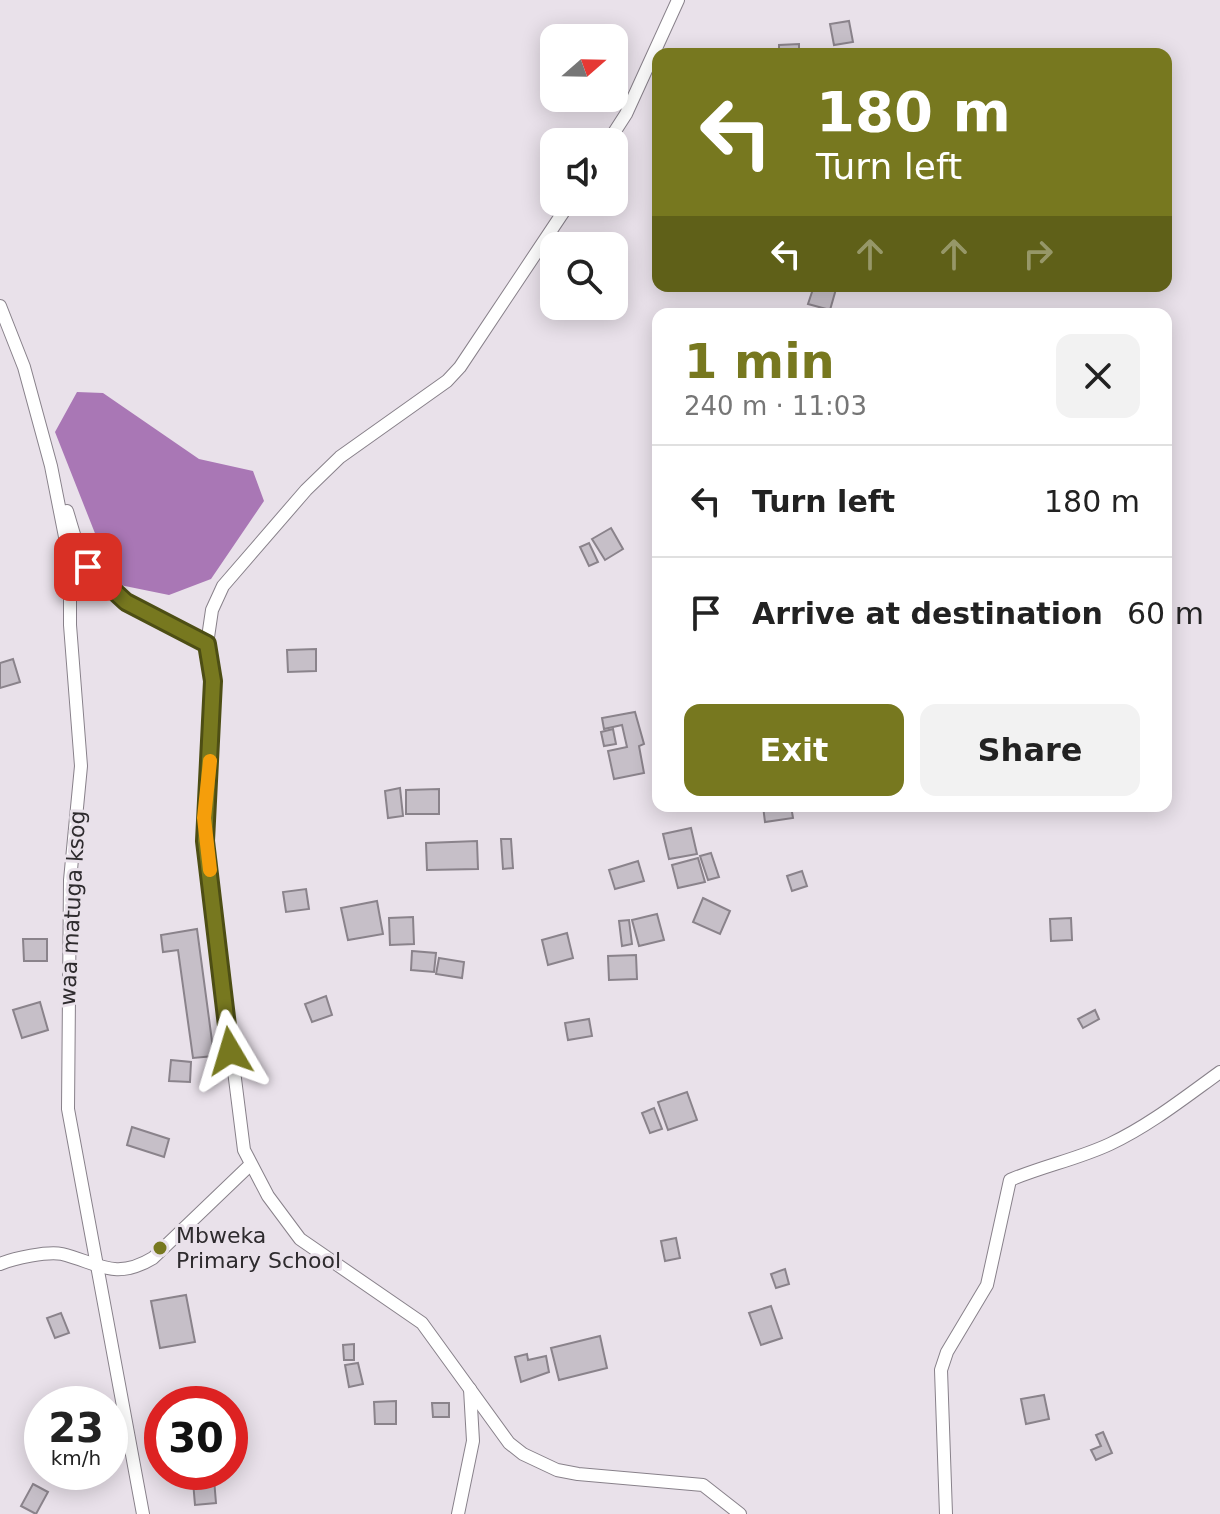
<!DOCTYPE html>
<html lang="en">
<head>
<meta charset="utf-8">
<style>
  body { margin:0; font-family:"DejaVu Sans",sans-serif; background:#f2f2f2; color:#222; height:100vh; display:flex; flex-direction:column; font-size:30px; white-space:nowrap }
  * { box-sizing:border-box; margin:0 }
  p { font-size:26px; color:#767676 }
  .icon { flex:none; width:44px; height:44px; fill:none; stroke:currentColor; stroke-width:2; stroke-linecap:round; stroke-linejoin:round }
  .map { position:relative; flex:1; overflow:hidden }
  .panel { position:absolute; left:652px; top:308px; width:520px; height:504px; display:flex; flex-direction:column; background:#fff; border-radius:16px; box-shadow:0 4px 20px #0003 }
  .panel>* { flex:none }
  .hud { position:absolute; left:652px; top:48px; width:520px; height:244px; border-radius:16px; box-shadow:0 4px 20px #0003; background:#77781f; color:#fff; overflow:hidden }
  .needle { width:52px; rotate:70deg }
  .fabs { position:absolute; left:540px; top:24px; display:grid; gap:16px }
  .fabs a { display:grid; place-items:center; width:88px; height:88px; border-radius:16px; background:#fff; box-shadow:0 4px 20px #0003; font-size:40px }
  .speed { position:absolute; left:24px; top:1386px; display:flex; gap:16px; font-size:40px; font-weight:700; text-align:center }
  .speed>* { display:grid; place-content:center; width:104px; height:104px; border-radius:50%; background:#fff; box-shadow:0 4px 20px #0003; line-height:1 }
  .speed small { font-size:20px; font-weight:400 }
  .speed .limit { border:12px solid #d22; background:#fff; color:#111 }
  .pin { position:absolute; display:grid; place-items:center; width:68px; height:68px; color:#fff; margin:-34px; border-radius:16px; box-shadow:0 4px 12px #0006 }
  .me { position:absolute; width:88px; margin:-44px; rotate:353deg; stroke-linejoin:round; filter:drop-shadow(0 0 6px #0008) }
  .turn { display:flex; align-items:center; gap:28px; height:168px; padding:0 32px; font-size:36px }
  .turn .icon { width:104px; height:104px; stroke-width:2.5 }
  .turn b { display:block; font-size:56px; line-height:68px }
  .lanes { display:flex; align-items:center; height:76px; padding:0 32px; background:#0003; justify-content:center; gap:40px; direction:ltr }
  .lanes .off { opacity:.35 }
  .round { display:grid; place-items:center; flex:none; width:84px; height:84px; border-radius:16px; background:#f2f2f2 }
  .headline { display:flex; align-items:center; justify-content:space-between; height:136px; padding:0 32px }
  h1 { font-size:48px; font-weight:700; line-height:60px; color:#77781f }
  .cta { display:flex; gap:16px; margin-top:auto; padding:16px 32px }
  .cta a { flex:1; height:92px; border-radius:16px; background:#77781f; color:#fff; font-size:32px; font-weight:700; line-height:92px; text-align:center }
  .cta a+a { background:#f2f2f2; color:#222 }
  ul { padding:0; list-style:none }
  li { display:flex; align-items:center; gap:24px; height:112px; padding:0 32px; border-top:2px solid #e0e0e0 }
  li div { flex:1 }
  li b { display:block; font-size:30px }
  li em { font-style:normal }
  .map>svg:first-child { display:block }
  .water { fill:#a977b5 }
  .building { fill:#c6bfc8; stroke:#8a838b; stroke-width:2 }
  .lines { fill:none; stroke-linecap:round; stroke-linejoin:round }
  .street-casing { stroke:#88818a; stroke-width:14 }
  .street { stroke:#fff; stroke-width:12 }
  .route-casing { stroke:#4d4e14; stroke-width:20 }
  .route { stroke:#77781f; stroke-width:14 }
  .slow { stroke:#f59e0b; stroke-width:14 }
  .poi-dot { fill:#77781f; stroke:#e9e1ea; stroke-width:3 }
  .labels { text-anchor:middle; stroke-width:6; stroke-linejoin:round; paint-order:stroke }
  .street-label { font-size:22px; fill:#2e2b2e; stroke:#e9e1ea }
  .poi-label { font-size:22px; fill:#2e2b2e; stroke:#e9e1ea; text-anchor:start }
</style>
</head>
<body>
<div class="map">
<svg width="1220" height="1514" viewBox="0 0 1220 1514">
  <rect width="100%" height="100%" fill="#e9e1ea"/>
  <path class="water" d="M 77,392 L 103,393 L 199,459 L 253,471 L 264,501 L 211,579 L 169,595 L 115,584 L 55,432 Z"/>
  <g class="building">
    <path d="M 849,21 L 853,42 L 834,45 L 830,24 Z"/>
    <path d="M 799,44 L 799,54 L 779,54 L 779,45 Z"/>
    <path d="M 814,286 L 836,289 L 830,310 L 808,304 Z"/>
    <path d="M 611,528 L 623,549 L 605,560 L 592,539 Z"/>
    <path d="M 589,543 L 598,562 L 589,566 L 580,547 Z"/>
    <path d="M 316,649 L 316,671 L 288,672 L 287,650 Z"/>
    <path d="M 13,659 L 20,682 L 0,688 L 0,663 Z"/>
    <path d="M 635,712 L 644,744 L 639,746 L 644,773 L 614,779 L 608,751 L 627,747 L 622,725 L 604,729 L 602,718 Z"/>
    <path d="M 613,729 L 616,744 L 604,746 L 601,732 Z"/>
    <path d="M 400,788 L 403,816 L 388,818 L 385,791 Z"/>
    <path d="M 439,789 L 439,814 L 406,814 L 406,790 Z"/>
    <path d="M 763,806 L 791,806 L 793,818 L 765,822 Z"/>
    <path d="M 691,828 L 697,854 L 669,859 L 663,834 Z"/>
    <path d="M 501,839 L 511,839 L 513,868 L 503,869 Z"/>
    <path d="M 477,841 L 478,869 L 427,870 L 426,843 Z"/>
    <path d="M 711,853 L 719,877 L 708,880 L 700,856 Z"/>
    <path d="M 698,858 L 705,882 L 678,888 L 672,865 Z"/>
    <path d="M 638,861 L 644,881 L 615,889 L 609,870 Z"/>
    <path d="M 802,871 L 807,886 L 792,891 L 787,876 Z"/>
    <path d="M 306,889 L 309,909 L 286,912 L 283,892 Z"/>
    <path d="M 703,898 L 730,911 L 720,934 L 693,922 Z"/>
    <path d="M 377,901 L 383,934 L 348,940 L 341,908 Z"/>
    <path d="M 657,914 L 664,940 L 639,946 L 632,920 Z"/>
    <path d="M 413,917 L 414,944 L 390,945 L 389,918 Z"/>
    <path d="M 1071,918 L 1072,940 L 1051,941 L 1050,919 Z"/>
    <path d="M 629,920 L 632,944 L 622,946 L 619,921 Z"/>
    <path d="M 197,929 L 214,1056 L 193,1058 L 178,950 L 163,952 L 161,935 Z"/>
    <path d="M 567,933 L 573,958 L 548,965 L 542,940 Z"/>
    <path d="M 23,939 L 47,939 L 47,961 L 24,961 Z"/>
    <path d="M 412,951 L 436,953 L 434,972 L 411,970 Z"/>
    <path d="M 636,955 L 637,979 L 609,980 L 608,956 Z"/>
    <path d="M 439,958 L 464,962 L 462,978 L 436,974 Z"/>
    <path d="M 326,996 L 332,1015 L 312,1022 L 305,1004 Z"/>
    <path d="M 40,1002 L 48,1030 L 22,1038 L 13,1010 Z"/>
    <path d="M 1095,1010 L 1099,1019 L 1083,1028 L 1078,1019 Z"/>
    <path d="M 589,1019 L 592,1036 L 568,1040 L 565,1023 Z"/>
    <path d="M 171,1060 L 191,1062 L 190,1082 L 169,1081 Z"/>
    <path d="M 687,1092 L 697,1120 L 668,1130 L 658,1102 Z"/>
    <path d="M 654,1108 L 662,1129 L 650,1133 L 642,1113 Z"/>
    <path d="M 132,1127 L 169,1139 L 164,1157 L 127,1145 Z"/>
    <path d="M 676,1238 L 680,1258 L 665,1261 L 661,1241 Z"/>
    <path d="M 785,1269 L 789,1284 L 776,1288 L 771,1274 Z"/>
    <path d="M 186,1295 L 195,1342 L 160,1348 L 151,1301 Z"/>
    <path d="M 771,1306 L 782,1338 L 761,1345 L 749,1313 Z"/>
    <path d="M 61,1313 L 69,1333 L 55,1338 L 47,1318 Z"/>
    <path d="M 600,1336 L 607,1368 L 559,1380 L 551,1348 Z"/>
    <path d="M 354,1344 L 354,1360 L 344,1360 L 343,1345 Z"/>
    <path d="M 527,1354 L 528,1360 L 546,1356 L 549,1372 L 521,1382 L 515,1357 Z"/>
    <path d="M 358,1363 L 363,1384 L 349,1387 L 345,1365 Z"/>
    <path d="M 1044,1395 L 1049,1419 L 1026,1424 L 1021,1399 Z"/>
    <path d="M 396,1401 L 396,1424 L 375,1424 L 374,1402 Z"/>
    <path d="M 432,1403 L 449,1403 L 449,1417 L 433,1417 Z"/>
    <path d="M 1103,1432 L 1112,1453 L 1096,1460 L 1091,1450 L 1101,1446 L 1096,1435 Z"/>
    <path d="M 214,1479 L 216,1503 L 195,1505 L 193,1481 Z"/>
    <path d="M 33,1484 L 48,1492 L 36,1514 L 21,1506 Z"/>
  </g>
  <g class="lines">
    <g class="street-casing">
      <g id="street">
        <path d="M 608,142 L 626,114 L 678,0"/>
        <path d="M 570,202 L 460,367 L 447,381 L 340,457 L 306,490 L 223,586 L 212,610 L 207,644 L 213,681 L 205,841 L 244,1150 L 268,1196 L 300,1239 L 422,1323 L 509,1443 L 523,1454 L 557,1470 L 578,1474 L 703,1485 L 740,1514"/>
        <path d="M 0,306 L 24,367 L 51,466 L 70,562 L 70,625 L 81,766 L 70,880 L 68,1109 L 143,1514"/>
        <path d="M 67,511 C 72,527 76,544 83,559 C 102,599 170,625 207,644"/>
        <path d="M 0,1264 C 14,1258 48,1251 62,1254 C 98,1263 115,1281 153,1258 L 249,1166"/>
        <path d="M 458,1514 L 473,1441 L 470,1389"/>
        <path d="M 946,1514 L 941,1370 L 947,1352 L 987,1285 L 1010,1180 C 1043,1166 1078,1159 1110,1144 C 1150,1125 1184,1098 1220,1072"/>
      </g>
    </g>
    <use href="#street" class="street"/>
  </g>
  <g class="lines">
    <g class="route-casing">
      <path id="route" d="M 88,567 L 126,602 L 207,644 L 213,681 L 205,841 L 230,1051"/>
    </g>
    <use href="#route" class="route"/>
    <path class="slow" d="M 210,761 L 204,818 L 210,870"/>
  </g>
  <circle class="poi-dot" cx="160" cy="1248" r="8"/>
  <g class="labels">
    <g class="street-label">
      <text transform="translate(72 908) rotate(-87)" y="8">waa matuga ksog</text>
    </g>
    <g class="poi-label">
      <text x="176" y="1243">Mbweka<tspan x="176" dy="25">Primary School</tspan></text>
    </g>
  </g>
</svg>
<div class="fabs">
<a><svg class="needle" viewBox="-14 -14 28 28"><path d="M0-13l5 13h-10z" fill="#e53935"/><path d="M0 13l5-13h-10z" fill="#767676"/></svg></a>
<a><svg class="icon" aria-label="sound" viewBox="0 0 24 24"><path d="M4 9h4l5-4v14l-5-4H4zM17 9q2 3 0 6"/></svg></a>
<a><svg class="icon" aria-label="search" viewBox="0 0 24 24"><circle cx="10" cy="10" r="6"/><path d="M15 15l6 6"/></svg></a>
</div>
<div class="speed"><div>23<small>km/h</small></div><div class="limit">30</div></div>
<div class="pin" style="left:88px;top:567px;background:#d93025"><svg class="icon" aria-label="arrive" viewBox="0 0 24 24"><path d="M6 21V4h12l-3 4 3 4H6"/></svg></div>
<svg class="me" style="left:230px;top:1051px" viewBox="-20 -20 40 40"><path d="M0-17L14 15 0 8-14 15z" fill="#77781f" stroke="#fff" stroke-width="4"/></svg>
<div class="hud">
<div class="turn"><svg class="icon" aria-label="left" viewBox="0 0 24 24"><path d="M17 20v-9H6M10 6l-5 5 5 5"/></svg><div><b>180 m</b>Turn left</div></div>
<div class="lanes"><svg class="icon" aria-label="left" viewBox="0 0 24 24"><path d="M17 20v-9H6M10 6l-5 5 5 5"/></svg><svg class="icon off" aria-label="ahead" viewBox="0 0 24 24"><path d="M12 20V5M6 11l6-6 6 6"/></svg><svg class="icon off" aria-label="ahead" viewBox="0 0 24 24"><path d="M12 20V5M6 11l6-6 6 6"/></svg><svg class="icon off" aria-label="right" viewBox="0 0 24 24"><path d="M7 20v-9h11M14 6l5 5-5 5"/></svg></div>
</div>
<section class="panel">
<div class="headline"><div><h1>1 min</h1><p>240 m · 11:03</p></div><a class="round"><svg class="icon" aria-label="close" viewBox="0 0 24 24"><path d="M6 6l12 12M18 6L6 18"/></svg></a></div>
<ul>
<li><svg class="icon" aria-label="left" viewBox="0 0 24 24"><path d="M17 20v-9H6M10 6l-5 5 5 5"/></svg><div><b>Turn left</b></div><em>180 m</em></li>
<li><svg class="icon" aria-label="arrive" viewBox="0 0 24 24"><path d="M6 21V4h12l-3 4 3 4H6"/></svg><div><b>Arrive at destination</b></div><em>60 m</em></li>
</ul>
<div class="cta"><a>Exit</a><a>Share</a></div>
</section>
</div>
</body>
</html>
